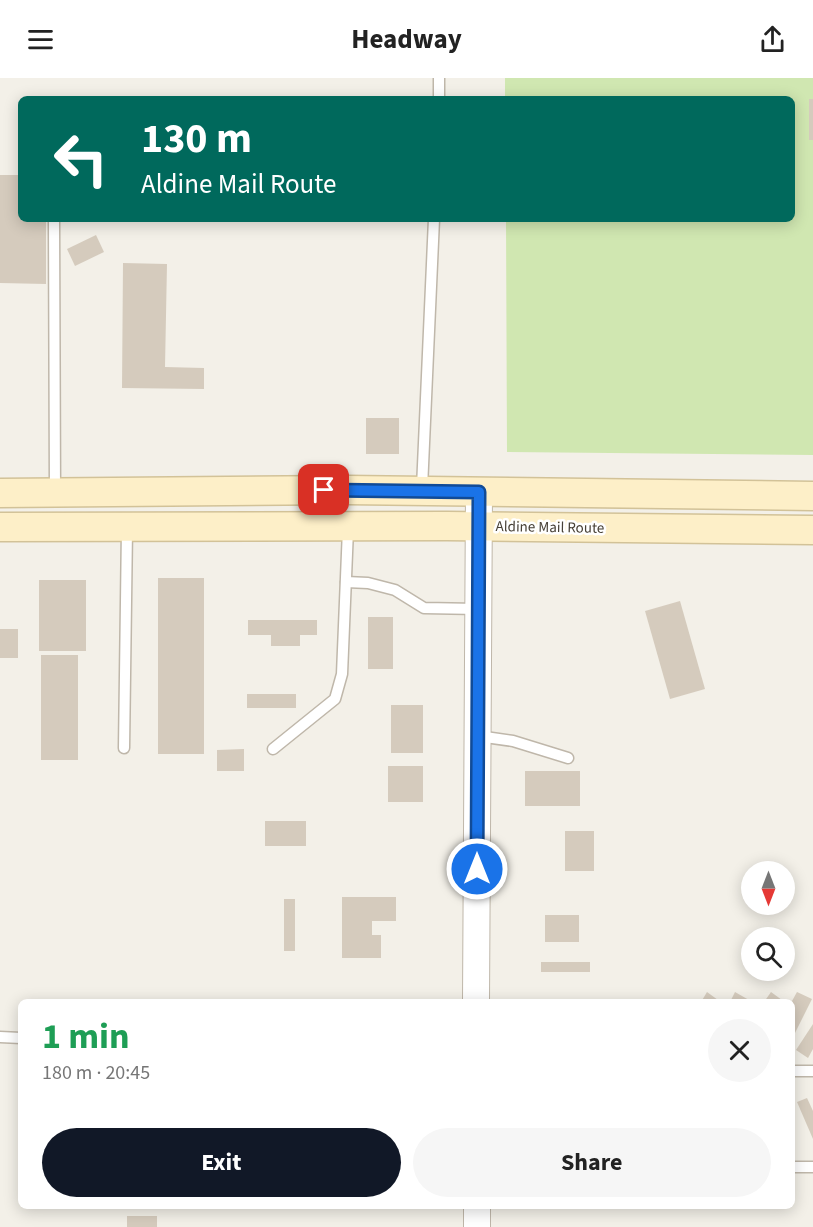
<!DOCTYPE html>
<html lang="en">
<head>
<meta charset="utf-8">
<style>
  body { margin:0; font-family:"Source Sans 3",sans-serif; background:#f6f6f6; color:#222; height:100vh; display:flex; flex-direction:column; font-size:22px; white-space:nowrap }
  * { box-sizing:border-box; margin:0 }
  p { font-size:20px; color:#767676 }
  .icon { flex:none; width:33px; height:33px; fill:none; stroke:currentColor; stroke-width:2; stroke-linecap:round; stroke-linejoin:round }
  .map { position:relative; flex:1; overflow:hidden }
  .panel { position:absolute; left:18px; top:921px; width:777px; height:210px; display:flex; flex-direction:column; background:#fff; border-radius:9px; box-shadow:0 3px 15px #0003 }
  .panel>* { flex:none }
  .top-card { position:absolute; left:18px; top:18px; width:777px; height:126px; border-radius:9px; box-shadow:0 3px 15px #0003; background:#00695c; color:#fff; overflow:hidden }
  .needle { width:39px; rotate:180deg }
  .controls { position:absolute; left:741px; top:783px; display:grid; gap:12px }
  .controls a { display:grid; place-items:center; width:54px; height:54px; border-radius:50%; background:#fff; box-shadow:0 3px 15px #0003; font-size:30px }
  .pin { position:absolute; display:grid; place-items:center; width:51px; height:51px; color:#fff; margin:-26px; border-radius:12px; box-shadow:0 3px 9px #0006 }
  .me { position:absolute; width:66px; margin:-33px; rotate:0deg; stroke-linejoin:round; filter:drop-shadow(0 0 4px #0008) }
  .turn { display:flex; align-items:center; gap:21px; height:126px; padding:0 24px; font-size:27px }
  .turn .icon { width:78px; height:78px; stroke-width:2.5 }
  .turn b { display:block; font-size:42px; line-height:51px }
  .round { display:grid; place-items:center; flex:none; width:63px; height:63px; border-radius:32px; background:#f6f6f6 }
  .head { display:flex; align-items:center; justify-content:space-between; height:102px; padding:0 24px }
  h1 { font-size:36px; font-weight:700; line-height:45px; color:#1e9e55 }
  .action { display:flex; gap:12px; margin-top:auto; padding:12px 24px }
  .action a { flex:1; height:69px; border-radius:36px; background:#111827; color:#fff; font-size:24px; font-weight:700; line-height:69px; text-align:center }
  .action a+a { background:#f6f6f6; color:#222 }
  header { display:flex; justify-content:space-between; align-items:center; height:78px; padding:0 24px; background:#fff; font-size:27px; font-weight:700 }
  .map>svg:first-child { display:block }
  .green { fill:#d0e7b1 }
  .building { fill:#d5cbbd }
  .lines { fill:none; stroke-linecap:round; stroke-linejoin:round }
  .service-casing { stroke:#bfb7aa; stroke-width:13 }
  .tertiary-casing { stroke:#bfb7aa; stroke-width:28 }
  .secondary-casing { stroke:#d2c298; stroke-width:31 }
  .service { stroke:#fff; stroke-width:10 }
  .tertiary { stroke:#fff; stroke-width:26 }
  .secondary { stroke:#fdefc8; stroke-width:28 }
  .route-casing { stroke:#114b97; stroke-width:15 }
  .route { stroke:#1a73e8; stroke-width:10 }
  .labels { text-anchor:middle; stroke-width:5; stroke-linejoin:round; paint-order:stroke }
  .street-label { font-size:15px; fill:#474036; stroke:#fff }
</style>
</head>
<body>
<header><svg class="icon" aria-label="menu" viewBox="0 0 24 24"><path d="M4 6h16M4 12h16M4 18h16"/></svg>Headway<svg class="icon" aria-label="share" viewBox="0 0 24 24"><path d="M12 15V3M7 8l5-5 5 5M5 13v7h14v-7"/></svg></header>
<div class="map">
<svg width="813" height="1149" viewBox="0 0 813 1149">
  <rect width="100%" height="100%" fill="#f3f0e8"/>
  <path class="green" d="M 505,0 L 813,0 L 813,377 L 507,374 L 506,141 L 792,141 L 792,21 L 505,21 Z"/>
  <g class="building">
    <rect x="809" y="21" width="4" height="41"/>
    <path d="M 0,97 L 21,97 L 21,141 L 46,141 L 46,206 L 0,205 Z"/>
    <path d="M 96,157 L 104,174 L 75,188 L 67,171 Z"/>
    <path d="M 123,185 L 167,186 L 165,289 L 204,290 L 204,311 L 122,310 Z"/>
    <rect x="366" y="340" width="33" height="36"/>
    <rect x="158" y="500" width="46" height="176"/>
    <rect x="39" y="502" width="47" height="71"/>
    <path d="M 680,523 L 705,611 L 670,621 L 645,533 Z"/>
    <rect x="368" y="539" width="25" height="52"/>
    <path d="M 248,542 L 317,542 L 317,557 L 300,557 L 300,568 L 271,568 L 271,557 L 248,557 Z"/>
    <rect x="0" y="551" width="18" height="29"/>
    <rect x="41" y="577" width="37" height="105"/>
    <rect x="247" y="616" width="49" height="14"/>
    <rect x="391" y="627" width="32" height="48"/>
    <path d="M 244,671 L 244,693 L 217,693 L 217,672 Z"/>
    <rect x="388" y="688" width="35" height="36"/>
    <rect x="525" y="693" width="55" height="35"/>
    <rect x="265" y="743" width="41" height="25"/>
    <rect x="565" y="753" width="29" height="40"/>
    <path d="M 342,819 L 396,819 L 396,843 L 372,843 L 372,857 L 381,857 L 381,880 L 342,880 Z"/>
    <rect x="284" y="821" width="11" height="52"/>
    <rect x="545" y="837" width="34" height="27"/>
    <rect x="541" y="884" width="49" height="10"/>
    <path d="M 707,914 L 718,922 L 717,924 L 701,924 Z"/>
    <path d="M 735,914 L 749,922 L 748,924 L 730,924 Z"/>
    <path d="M 771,914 L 782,922 L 781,924 L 764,924 Z"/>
    <path d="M 797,914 L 812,921 L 792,961 L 792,923 Z"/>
    <rect x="523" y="921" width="28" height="3"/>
    <path d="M 813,946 L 813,971 L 808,980 L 796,972 Z"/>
    <path d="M 807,1020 L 813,1033 L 813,1061 L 797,1024 Z"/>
    <rect x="127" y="1138" width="30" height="11"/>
  </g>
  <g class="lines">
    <g class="service-casing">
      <g id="service">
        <path d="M 439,21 L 439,0"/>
        <path d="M 54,141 L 55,415"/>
        <path d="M 422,410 L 434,141"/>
        <path d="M 346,504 L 368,505 L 395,512 L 424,530 L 478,531"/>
        <path d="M 478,658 L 513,663 L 568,680"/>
        <path d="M 124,670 L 127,450"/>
        <path d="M 273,671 L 335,621 L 342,596 L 348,451"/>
        <path d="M 0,959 L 21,960"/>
        <path d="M 792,993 L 813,993"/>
        <path d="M 792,1089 L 813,1089"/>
      </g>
    </g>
    <g class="tertiary-casing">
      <g id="tertiary">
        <path d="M 476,924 L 479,414"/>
        <path d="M 477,1128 L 477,1149"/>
      </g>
    </g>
    <g class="secondary-casing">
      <g id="secondary">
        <path d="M 0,415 L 347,412 L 813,418"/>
        <path d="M 0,449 L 447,448 L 813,452"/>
      </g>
    </g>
    <use href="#service" class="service"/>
    <use href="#tertiary" class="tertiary"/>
    <use href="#secondary" class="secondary"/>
  </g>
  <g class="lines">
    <g class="route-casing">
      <path id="route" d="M 324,412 L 479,414 L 477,791"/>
    </g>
    <use href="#route" class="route"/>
  </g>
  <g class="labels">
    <g class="street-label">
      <text transform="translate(550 449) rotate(1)" y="5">Aldine Mail Route</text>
    </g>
  </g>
</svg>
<div class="controls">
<a><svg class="needle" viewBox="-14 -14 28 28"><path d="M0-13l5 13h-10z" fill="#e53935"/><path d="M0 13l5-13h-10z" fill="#767676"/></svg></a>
<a><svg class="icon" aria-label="search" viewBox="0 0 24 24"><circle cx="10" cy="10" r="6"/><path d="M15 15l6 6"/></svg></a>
</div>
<div class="pin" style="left:324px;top:412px;background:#d93025"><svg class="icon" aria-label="arrive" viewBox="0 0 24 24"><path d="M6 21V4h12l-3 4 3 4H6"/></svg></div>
<svg class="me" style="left:477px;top:791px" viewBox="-20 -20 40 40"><circle r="17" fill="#1a73e8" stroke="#fff" stroke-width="3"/><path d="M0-11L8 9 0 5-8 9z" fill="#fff"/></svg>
<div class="top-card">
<div class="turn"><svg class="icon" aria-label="left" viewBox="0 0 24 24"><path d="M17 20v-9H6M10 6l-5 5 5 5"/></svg><div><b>130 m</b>Aldine Mail Route</div></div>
</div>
<section class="panel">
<div class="head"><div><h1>1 min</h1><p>180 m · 20:45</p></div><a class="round"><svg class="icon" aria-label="close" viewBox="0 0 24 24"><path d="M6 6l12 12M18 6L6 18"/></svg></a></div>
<div class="action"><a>Exit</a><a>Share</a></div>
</section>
</div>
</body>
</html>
